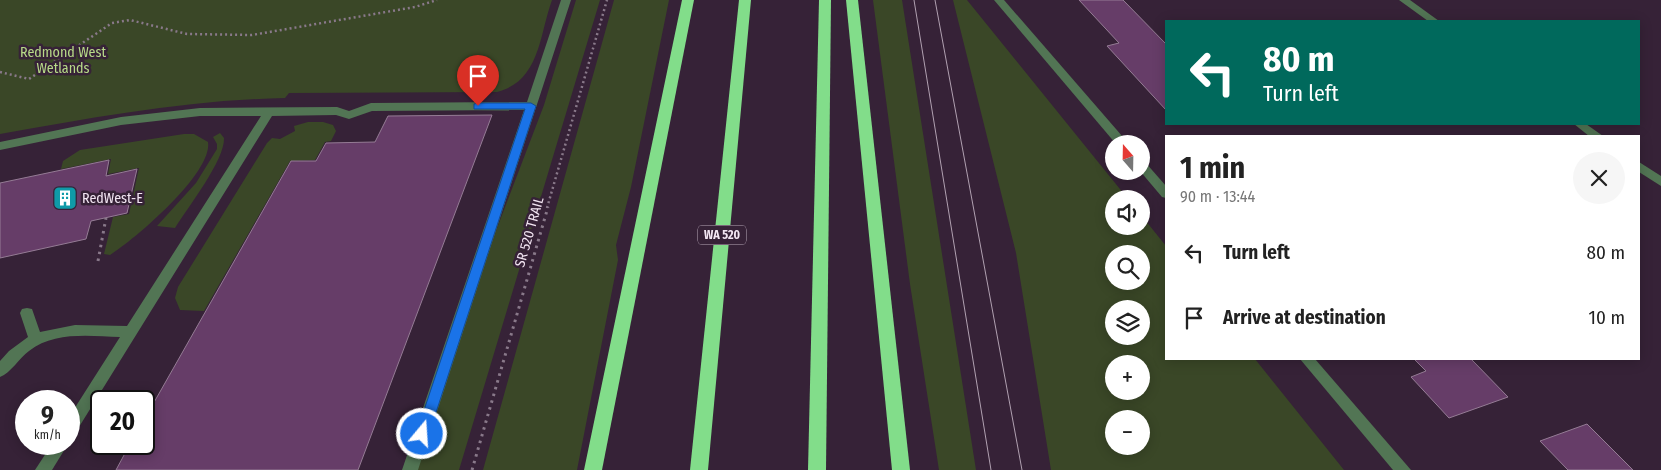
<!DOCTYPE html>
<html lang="en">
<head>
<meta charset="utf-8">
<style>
  body { margin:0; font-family:"Fira Sans Condensed",sans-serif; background:#f6f6f6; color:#222; height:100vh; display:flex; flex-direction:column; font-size:19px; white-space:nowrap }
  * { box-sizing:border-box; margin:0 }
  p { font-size:16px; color:#767676 }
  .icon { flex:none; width:28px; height:28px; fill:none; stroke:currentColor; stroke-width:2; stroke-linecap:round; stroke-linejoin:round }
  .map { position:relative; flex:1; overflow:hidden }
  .panel { position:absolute; left:1165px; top:135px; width:475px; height:225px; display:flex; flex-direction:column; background:#fff; border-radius:0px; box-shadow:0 2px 12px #0003 }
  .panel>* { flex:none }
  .top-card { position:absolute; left:1165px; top:20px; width:475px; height:105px; border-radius:0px; box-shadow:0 2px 12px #0003; background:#00695c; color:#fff; overflow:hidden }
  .needle { width:32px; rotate:340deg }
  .controls { position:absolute; left:1105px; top:135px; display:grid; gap:10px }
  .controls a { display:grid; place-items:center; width:45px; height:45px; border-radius:50%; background:#fff; box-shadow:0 2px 12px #0003; font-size:25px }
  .speed { position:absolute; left:15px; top:390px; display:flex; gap:10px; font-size:25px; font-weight:700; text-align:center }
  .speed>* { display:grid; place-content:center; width:65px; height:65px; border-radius:50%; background:#fff; box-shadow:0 2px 12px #0003; line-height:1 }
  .speed small { font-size:12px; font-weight:400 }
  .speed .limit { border:2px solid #111; border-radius:8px; background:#fff; color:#111 }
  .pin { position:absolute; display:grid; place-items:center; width:42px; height:42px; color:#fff; margin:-51px -21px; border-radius:50% 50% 50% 0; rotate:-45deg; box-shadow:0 0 5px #0007 }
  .pin .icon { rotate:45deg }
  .me { position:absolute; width:55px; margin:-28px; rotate:18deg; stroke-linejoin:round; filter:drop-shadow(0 0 4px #0008) }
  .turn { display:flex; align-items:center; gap:18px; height:105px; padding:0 15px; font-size:22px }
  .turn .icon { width:65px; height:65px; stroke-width:2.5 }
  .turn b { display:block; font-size:35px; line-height:42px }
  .round { display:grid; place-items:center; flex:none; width:52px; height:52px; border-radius:26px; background:#f6f6f6 }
  .overview { display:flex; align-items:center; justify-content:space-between; height:85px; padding:0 15px }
  h1 { font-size:30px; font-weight:700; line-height:38px }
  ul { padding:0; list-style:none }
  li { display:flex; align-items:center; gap:15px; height:65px; padding:0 15px }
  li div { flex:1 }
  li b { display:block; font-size:19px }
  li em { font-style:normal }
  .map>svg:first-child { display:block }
  .green { fill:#3a4727; fill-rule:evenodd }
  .building { fill:#663d68; stroke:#957c95 }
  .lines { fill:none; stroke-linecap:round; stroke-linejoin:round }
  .path-far1 { stroke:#89798a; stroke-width:2.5; stroke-dasharray:2 3; stroke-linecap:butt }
  .path { stroke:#89798a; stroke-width:3; stroke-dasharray:2.5 4.5; stroke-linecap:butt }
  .service { fill:#527554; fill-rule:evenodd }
  .minor { fill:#527554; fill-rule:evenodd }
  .motorway { fill:#82dd8a; fill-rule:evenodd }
  .tram { stroke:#b1a1b1; stroke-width:1 }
  .route { fill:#1a73e8; stroke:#114b97 }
  .labels { text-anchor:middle; stroke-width:5; stroke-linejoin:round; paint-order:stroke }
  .shield { fill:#362237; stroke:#baabbb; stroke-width:1 }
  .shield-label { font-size:12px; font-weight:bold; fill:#f3e6f3 }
  .park-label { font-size:14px; fill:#b7da88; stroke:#362237 }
  .poi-label { font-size:14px; fill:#f3e6f3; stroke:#362237; text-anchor:start }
  .street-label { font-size:14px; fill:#f3e6f3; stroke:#362237 }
</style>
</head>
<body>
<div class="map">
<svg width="1661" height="470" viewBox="0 0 1661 470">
  <rect width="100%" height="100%" fill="#362237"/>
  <g class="green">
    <path d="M 0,0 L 552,0 C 539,36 540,81 497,92 L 289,93 L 285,98 C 187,100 96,117 0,134 Z"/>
    <path d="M 576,0 L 600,0 L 459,470 L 417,470 L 494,236 L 544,105 Z"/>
    <path d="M 614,0 L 669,0 L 631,187 L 616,245 L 618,260 L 577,470 L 483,470 Z"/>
    <path d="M 873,0 L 902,0 L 976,470 L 939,470 L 910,284 Z"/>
    <path d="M 953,0 L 967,0 L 1128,199 L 1114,199 L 1114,226 L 1141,226 L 1141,215 L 1166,246 L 1166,359 L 1255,359 L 1344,470 L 1051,470 L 1016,253 ZM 1114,254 L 1141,254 L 1141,281 L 1114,281 ZM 1114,309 L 1141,309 L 1141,336 L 1114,336 ZM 1114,364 L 1141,364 L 1141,391 L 1114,391 ZM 1114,419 L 1141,419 L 1141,446 L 1114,446 Z"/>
    <path d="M 308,122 L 323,122 L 333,125 L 336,131 L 331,141 L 325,142 L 315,160 L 290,161 L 204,311 L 180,310 L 175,298 L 178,287 L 267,143 L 272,138 L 280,139 L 295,131 L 294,126 Z"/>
    <path d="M 220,133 L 224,138 C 225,160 188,207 175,228 L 157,226 L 196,183 L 217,149 L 217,144 L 213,137 Z"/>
    <path d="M 184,134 L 194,134 L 208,142 C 213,173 134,240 110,255 L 104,254 L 113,217 L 129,214 L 139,168 L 108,174 L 111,159 L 61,169 L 63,161 L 80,150 Z"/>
  </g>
  <g class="building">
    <path d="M 1079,0 L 1123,0 L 1166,44 L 1166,110 L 1107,46 L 1119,43 Z"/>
    <path d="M 492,115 L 358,470 L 116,470 L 130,444 L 144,444 L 144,420 L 291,161 L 316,161 L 326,143 L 375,142 L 388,116 Z"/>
    <path d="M 109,160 L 106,176 L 137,169 L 127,213 L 91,221 L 86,239 L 0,258 L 0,183 Z"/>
    <path d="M 1414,359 L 1471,359 L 1508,397 L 1449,418 L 1411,377 L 1426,371 Z"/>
    <path d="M 1587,424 L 1633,470 L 1568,470 L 1540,441 Z"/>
  </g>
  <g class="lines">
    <g class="path-far1">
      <path d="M 0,72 L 29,79 L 112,23 L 130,20 L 187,34 L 252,35 L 415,7 L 437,0"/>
      <path d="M 547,208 L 607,0"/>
    </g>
    <g class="path">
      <path d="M 98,261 L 106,218"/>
      <path d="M 472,470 L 548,207"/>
    </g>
    <g class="service">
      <path d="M 561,0 L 571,0 L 418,470 L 402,470 L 524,110 L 372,111 L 349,119 L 336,115 L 272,116 L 74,435 L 69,437 L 69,417 L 120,337 C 90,336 54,331 29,351 C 19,358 11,373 0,377 L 0,361 L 9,351 L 28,337 L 20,313 L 22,309 L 27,308 L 32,309 L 40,332 L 75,325 L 127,326 L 261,116 L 200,116 L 121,125 L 0,150 L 0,142 L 121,117 L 200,108 L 337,107 L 349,111 L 371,103 L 527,102 Z"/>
      <path d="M 52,444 L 68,444 L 52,470 L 35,470 Z"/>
    </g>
    <g class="minor">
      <path d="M 994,0 L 1004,0 L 1129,144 L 1116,144 Z"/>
      <path d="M 1399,0 L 1410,0 L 1439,21 L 1428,21 Z"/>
      <path d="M 1574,124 L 1586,124 L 1603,136 L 1589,136 Z"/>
      <path d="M 1141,161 L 1145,162 L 1166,186 L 1166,198 L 1162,197 L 1140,171 Z"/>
      <path d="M 1639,162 L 1661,176 L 1661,186 L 1639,172 Z"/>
      <path d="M 1300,359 L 1315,359 L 1411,470 L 1393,470 Z"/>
    </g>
    <g class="motorway">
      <path d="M 682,0 L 694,0 L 602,470 L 584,470 Z"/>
      <path d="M 739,0 L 751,0 L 708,470 L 690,470 Z"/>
      <path d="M 819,0 L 831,0 L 826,470 L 808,470 Z"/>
      <path d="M 846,0 L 858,0 L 910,470 L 892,470 Z"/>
    </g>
    <g class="tram">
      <path d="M 914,0 L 991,470"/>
      <path d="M 935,0 L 1022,470"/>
    </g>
  </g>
  <path class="route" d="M 478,103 L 531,103 L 536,106 L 429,434 L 427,438 L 422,440 L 418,438 L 416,434 L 525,109 L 474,109 L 474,104 Z"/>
  <defs>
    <g id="building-square" transform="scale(1.25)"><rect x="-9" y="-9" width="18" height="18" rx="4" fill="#0f9aa8" stroke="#362237"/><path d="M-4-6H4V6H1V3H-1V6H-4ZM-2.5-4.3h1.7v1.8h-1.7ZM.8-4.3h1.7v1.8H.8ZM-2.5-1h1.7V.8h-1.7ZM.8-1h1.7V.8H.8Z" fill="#fff"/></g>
  </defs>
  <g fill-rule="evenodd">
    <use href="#building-square" x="65" y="198"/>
  </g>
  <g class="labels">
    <rect class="shield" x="698" y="225.5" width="48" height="19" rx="4"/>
    <g class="shield-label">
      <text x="722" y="239">WA 520</text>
    </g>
    <g class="park-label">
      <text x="63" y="57">Redmond West<tspan x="63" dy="16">Wetlands</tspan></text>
    </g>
    <g class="poi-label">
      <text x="82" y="203">RedWest-E</text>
    </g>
    <g class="street-label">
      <text transform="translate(529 232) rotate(-74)" y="5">SR 520 TRAIL</text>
    </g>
  </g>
</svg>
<div class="controls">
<a><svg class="needle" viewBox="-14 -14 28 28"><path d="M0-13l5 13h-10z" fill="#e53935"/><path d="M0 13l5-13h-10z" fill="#767676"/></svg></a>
<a><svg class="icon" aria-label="sound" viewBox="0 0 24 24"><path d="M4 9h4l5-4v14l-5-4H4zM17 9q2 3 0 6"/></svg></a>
<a><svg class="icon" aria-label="search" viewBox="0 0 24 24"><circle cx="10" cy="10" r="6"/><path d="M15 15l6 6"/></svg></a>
<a><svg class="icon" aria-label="layers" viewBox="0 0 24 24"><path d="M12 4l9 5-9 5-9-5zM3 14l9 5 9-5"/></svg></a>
<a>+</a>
<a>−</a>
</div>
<div class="speed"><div>9<small>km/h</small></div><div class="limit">20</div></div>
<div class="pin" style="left:478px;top:106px;background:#d93025"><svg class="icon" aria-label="arrive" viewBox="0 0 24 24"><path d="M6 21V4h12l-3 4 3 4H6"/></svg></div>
<svg class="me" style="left:422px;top:434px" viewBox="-20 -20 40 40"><circle r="17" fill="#1a73e8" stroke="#fff" stroke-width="3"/><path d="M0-11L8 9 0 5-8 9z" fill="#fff"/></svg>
<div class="top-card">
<div class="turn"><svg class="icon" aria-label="left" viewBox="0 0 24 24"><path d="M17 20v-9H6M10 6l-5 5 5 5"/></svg><div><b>80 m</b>Turn left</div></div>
</div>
<section class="panel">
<div class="overview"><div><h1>1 min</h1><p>90 m · 13:44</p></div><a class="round"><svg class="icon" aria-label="close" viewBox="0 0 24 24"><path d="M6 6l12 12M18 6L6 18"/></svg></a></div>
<ul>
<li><svg class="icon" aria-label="left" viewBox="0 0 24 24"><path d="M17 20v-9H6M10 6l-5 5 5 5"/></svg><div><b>Turn left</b></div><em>80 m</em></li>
<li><svg class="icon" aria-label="arrive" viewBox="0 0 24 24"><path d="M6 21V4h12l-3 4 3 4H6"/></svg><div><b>Arrive at destination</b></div><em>10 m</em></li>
</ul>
</section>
</div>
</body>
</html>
